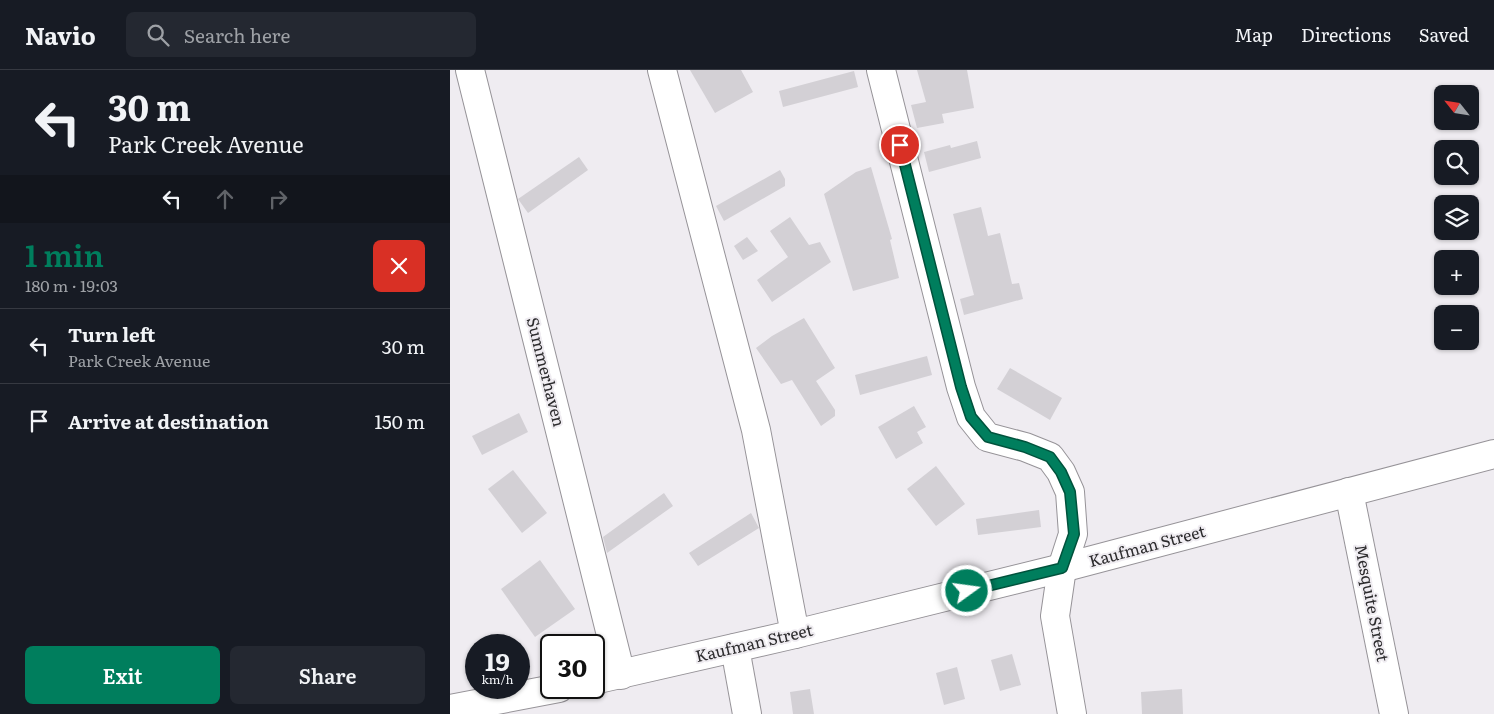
<!DOCTYPE html>
<html lang="en">
<head>
<meta charset="utf-8">
<style>
  body { margin:0; font-family:Literata,serif; background:#242831; color:#f1f3f6; height:100vh; display:flex; flex-direction:column; font-size:19px; white-space:nowrap }
  * { box-sizing:border-box; margin:0 }
  p { font-size:16px; color:#9ea1a6 }
  .icon { flex:none; width:28px; height:28px; fill:none; stroke:currentColor; stroke-width:2; stroke-linecap:round; stroke-linejoin:round }
  .map { position:relative; flex:1; overflow:hidden }
  .panel { display:flex; flex-direction:column; background:#171b24; width:450px }
  .panel>* { flex:none }
  .top-card { background:#171b24; color:#f1f3f6; overflow:hidden }
  .needle { width:32px; rotate:300deg }
  .fabs { position:absolute; left:984px; top:15px; display:grid; gap:10px }
  .fabs a { display:grid; place-items:center; width:45px; height:45px; border-radius:8px; background:#171b24; box-shadow:0 1px 4px #0004; font-size:25px }
  .speed { position:absolute; left:15px; top:564px; display:flex; gap:10px; font-size:25px; font-weight:700; text-align:center }
  .speed>* { display:grid; place-content:center; width:65px; height:65px; border-radius:50%; background:#171b24; box-shadow:0 1px 4px #0004; line-height:1 }
  .speed small { font-size:12px; font-weight:400 }
  .speed .limit { border:2px solid #111; border-radius:8px; background:#fff; color:#111 }
  .pin { position:absolute; display:grid; place-items:center; width:42px; height:42px; color:#fff; margin:-21px; border:2px solid #fff; border-radius:50%; box-shadow:0 1px 5px #0007 }
  .me { position:absolute; width:55px; margin:-28px; rotate:76deg; stroke-linejoin:round; filter:drop-shadow(0 0 4px #0008) }
  .turn { display:flex; align-items:center; gap:18px; height:105px; padding:0 25px; font-size:22px }
  .turn .icon { width:65px; height:65px; stroke-width:2.5 }
  .turn b { display:block; font-size:35px; line-height:42px }
  .lanes { display:flex; align-items:center; height:48px; padding:0 25px; background:#0003; justify-content:center; gap:25px; direction:ltr }
  .lanes .off { opacity:.35 }
  .round { display:grid; place-items:center; flex:none; width:52px; height:52px; border-radius:8px; background:#242831 }
  .headline { display:flex; align-items:center; justify-content:space-between; height:85px; padding:0 25px }
  h1 { font-size:30px; font-weight:600; line-height:38px; color:#007e5d }
  .action { display:flex; gap:10px; margin-top:auto; padding:10px 25px }
  .action a { flex:1; height:58px; border-radius:8px; background:#007e5d; color:#fff; font-size:20px; font-weight:600; line-height:58px; text-align:center }
  .action a+a { background:#242831; color:#f1f3f6 }
  ul { padding:0; list-style:none }
  li { display:flex; align-items:center; gap:15px; height:75px; padding:0 25px; border-top:1px solid #363941 }
  li div { flex:1 }
  li b { display:block; font-size:19px }
  li em { font-style:normal }
  header { display:flex; align-items:center; gap:30px; box-sizing:border-box; height:70px; padding:0 25px; background:#171b24; border-bottom:1px solid #363941 }
  header strong { font-size:24px }
  nav { display:flex; gap:28px; margin-inline-start:auto; font-size:18px }
  .search { width:350px; height:45px; background:#242831; display:flex; align-items:center; gap:12px; box-sizing:border-box; padding:0 18px; border-radius:8px; color:#9ea1a6; font-size:19px }
  main { display:flex; flex:1; min-height:0 }
  .map>svg:first-child { display:block }
  .building { fill:#d3d0d5 }
  .lines { fill:none; stroke-linecap:round; stroke-linejoin:round }
  .minor-casing { stroke:#969398; stroke-width:30 }
  .minor { stroke:#fff; stroke-width:28 }
  .route-casing { stroke:#00523c; stroke-width:12 }
  .route { stroke:#007e5d; stroke-width:9 }
  .labels { text-anchor:middle; stroke-width:4; stroke-linejoin:round; paint-order:stroke }
  .street-label { font-size:16px; fill:#2c2b2d; stroke:#efecf1 }
</style>
</head>
<body>
<header>
<strong>Navio</strong>
<div class="search"><svg class="icon" aria-label="search" viewBox="0 0 24 24"><circle cx="10" cy="10" r="6"/><path d="M15 15l6 6"/></svg>Search here</div>
<nav><a>Map</a><a>Directions</a><a>Saved</a></nav>
</header>
<main>
<section class="panel">
<div class="top-card">
<div class="turn"><svg class="icon" aria-label="left" viewBox="0 0 24 24"><path d="M17 20v-9H6M10 6l-5 5 5 5"/></svg><div><b>30 m</b>Park Creek Avenue</div></div>
<div class="lanes"><svg class="icon" aria-label="left" viewBox="0 0 24 24"><path d="M17 20v-9H6M10 6l-5 5 5 5"/></svg><svg class="icon off" aria-label="ahead" viewBox="0 0 24 24"><path d="M12 20V5M6 11l6-6 6 6"/></svg><svg class="icon off" aria-label="right" viewBox="0 0 24 24"><path d="M7 20v-9h11M14 6l5 5-5 5"/></svg></div>
</div>
<div class="headline"><div><h1>1 min</h1><p>180 m · 19:03</p></div><a class="round" style="background:#d93025;color:#fff"><svg class="icon" aria-label="close" viewBox="0 0 24 24"><path d="M6 6l12 12M18 6L6 18"/></svg></a></div>
<ul>
<li><svg class="icon" aria-label="left" viewBox="0 0 24 24"><path d="M17 20v-9H6M10 6l-5 5 5 5"/></svg><div><b>Turn left</b><p>Park Creek Avenue</p></div><em>30 m</em></li>
<li><svg class="icon" aria-label="arrive" viewBox="0 0 24 24"><path d="M6 21V4h12l-3 4 3 4H6"/></svg><div><b>Arrive at destination</b></div><em>150 m</em></li>
</ul>
<div class="action"><a>Exit</a><a>Share</a></div>
</section>
<div class="map">
<svg width="1044" height="644" viewBox="0 0 1044 644">
  <rect width="100%" height="100%" fill="#efecf1"/>
  <g class="building">
    <path d="M 240,0 L 291,0 L 303,22 L 265,43 Z"/>
    <path d="M 467,0 L 517,0 L 524,38 L 492,44 L 494,53 L 467,58 L 461,35 L 476,32 Z"/>
    <path d="M 404,1 L 408,17 L 333,37 L 329,21 Z"/>
    <path d="M 527,71 L 531,88 L 479,102 L 474,82 L 500,75 L 501,78 Z"/>
    <path d="M 129,87 L 138,100 L 78,143 L 68,129 Z"/>
    <path d="M 421,97 L 442,169 L 440,170 L 449,208 L 403,221 L 374,124 L 406,102 Z"/>
    <path d="M 330,100 L 335,109 L 335,116 L 274,151 L 266,136 Z"/>
    <path d="M 531,137 L 538,166 L 550,163 L 562,214 L 569,213 L 573,229 L 514,245 L 510,229 L 524,225 L 503,144 Z"/>
    <path d="M 340,147 L 359,175 L 370,172 L 381,192 L 322,232 L 307,210 L 338,187 L 320,161 Z"/>
    <path d="M 297,167 L 308,181 L 293,190 L 284,176 Z"/>
    <path d="M 354,248 L 385,298 L 366,311 L 385,340 L 385,346 L 371,356 L 342,310 L 331,314 L 306,278 L 322,266 Z"/>
    <path d="M 477,286 L 482,305 L 410,325 L 405,305 Z"/>
    <path d="M 560,298 L 612,328 L 600,350 L 547,319 Z"/>
    <path d="M 464,336 L 476,357 L 467,362 L 473,373 L 446,389 L 428,357 Z"/>
    <path d="M 69,343 L 78,362 L 32,385 L 22,366 Z"/>
    <path d="M 486,396 L 515,434 L 486,456 L 457,419 Z"/>
    <path d="M 63,400 L 97,443 L 72,463 L 38,419 Z"/>
    <path d="M 214,423 L 223,436 L 157,483 L 153,467 Z"/>
    <path d="M 589,440 L 591,457 L 528,465 L 526,449 Z"/>
    <path d="M 301,443 L 309,458 L 248,496 L 239,483 Z"/>
    <path d="M 90,490 L 125,539 L 85,567 L 51,519 Z"/>
    <path d="M 562,584 L 571,615 L 550,621 L 541,590 Z"/>
    <path d="M 507,597 L 515,629 L 494,635 L 486,603 Z"/>
    <path d="M 360,619 L 364,644 L 343,644 L 340,622 Z"/>
    <path d="M 732,619 L 733,644 L 692,644 L 691,622 Z"/>
  </g>
  <g class="lines">
    <g class="minor-casing">
      <g id="minor">
        <path d="M 20,0 L 171,605"/>
        <path d="M 212,0 L 306,360 L 345,564"/>
        <path d="M 431,0 L 511,317 L 521,347 L 537,367 L 575,377 L 600,387 L 611,402 L 620,422 L 623,464 L 612,498 L 605,546 L 622,644"/>
        <path d="M 899,422 L 944,644"/>
        <path d="M 285,578 L 297,644"/>
        <path d="M 144,610 L 345,564 L 612,498 L 1044,384"/>
        <path d="M 0,639 L 109,618"/>
      </g>
    </g>
    <use href="#minor" class="minor"/>
  </g>
  <g class="lines">
    <g class="route-casing">
      <path id="route" d="M 450,75 L 511,317 L 521,347 L 538,367 L 575,377 L 600,387 L 611,402 L 620,422 L 624,464 L 612,498 L 517,521"/>
    </g>
    <use href="#route" class="route"/>
  </g>
  <g class="labels">
    <g class="street-label">
      <text transform="translate(96 302) rotate(76)" y="6">Summerhaven</text>
      <text transform="translate(697 476) rotate(-15)" y="6">Kaufman Street</text>
      <text transform="translate(922 533) rotate(79)" y="6">Mesquite Street</text>
      <text transform="translate(304 573) rotate(-13)" y="6">Kaufman Street</text>
    </g>
  </g>
</svg>
<div class="fabs">
<a><svg class="needle" viewBox="-14 -14 28 28"><path d="M0-13l5 13h-10z" fill="#e53935"/><path d="M0 13l5-13h-10z" fill="#9ea1a6"/></svg></a>
<a><svg class="icon" aria-label="search" viewBox="0 0 24 24"><circle cx="10" cy="10" r="6"/><path d="M15 15l6 6"/></svg></a>
<a><svg class="icon" aria-label="layers" viewBox="0 0 24 24"><path d="M12 4l9 5-9 5-9-5zM3 14l9 5 9-5"/></svg></a>
<a>+</a>
<a>−</a>
</div>
<div class="speed"><div>19<small>km/h</small></div><div class="limit">30</div></div>
<div class="pin" style="left:450px;top:75px;background:#d93025"><svg class="icon" aria-label="arrive" viewBox="0 0 24 24"><path d="M6 21V4h12l-3 4 3 4H6"/></svg></div>
<svg class="me" style="left:517px;top:521px" viewBox="-20 -20 40 40"><circle r="17" fill="#007e5d" stroke="#fff" stroke-width="3"/><path d="M0-11L8 9 0 5-8 9z" fill="#fff"/></svg>
</div>
</main>
</body>
</html>
